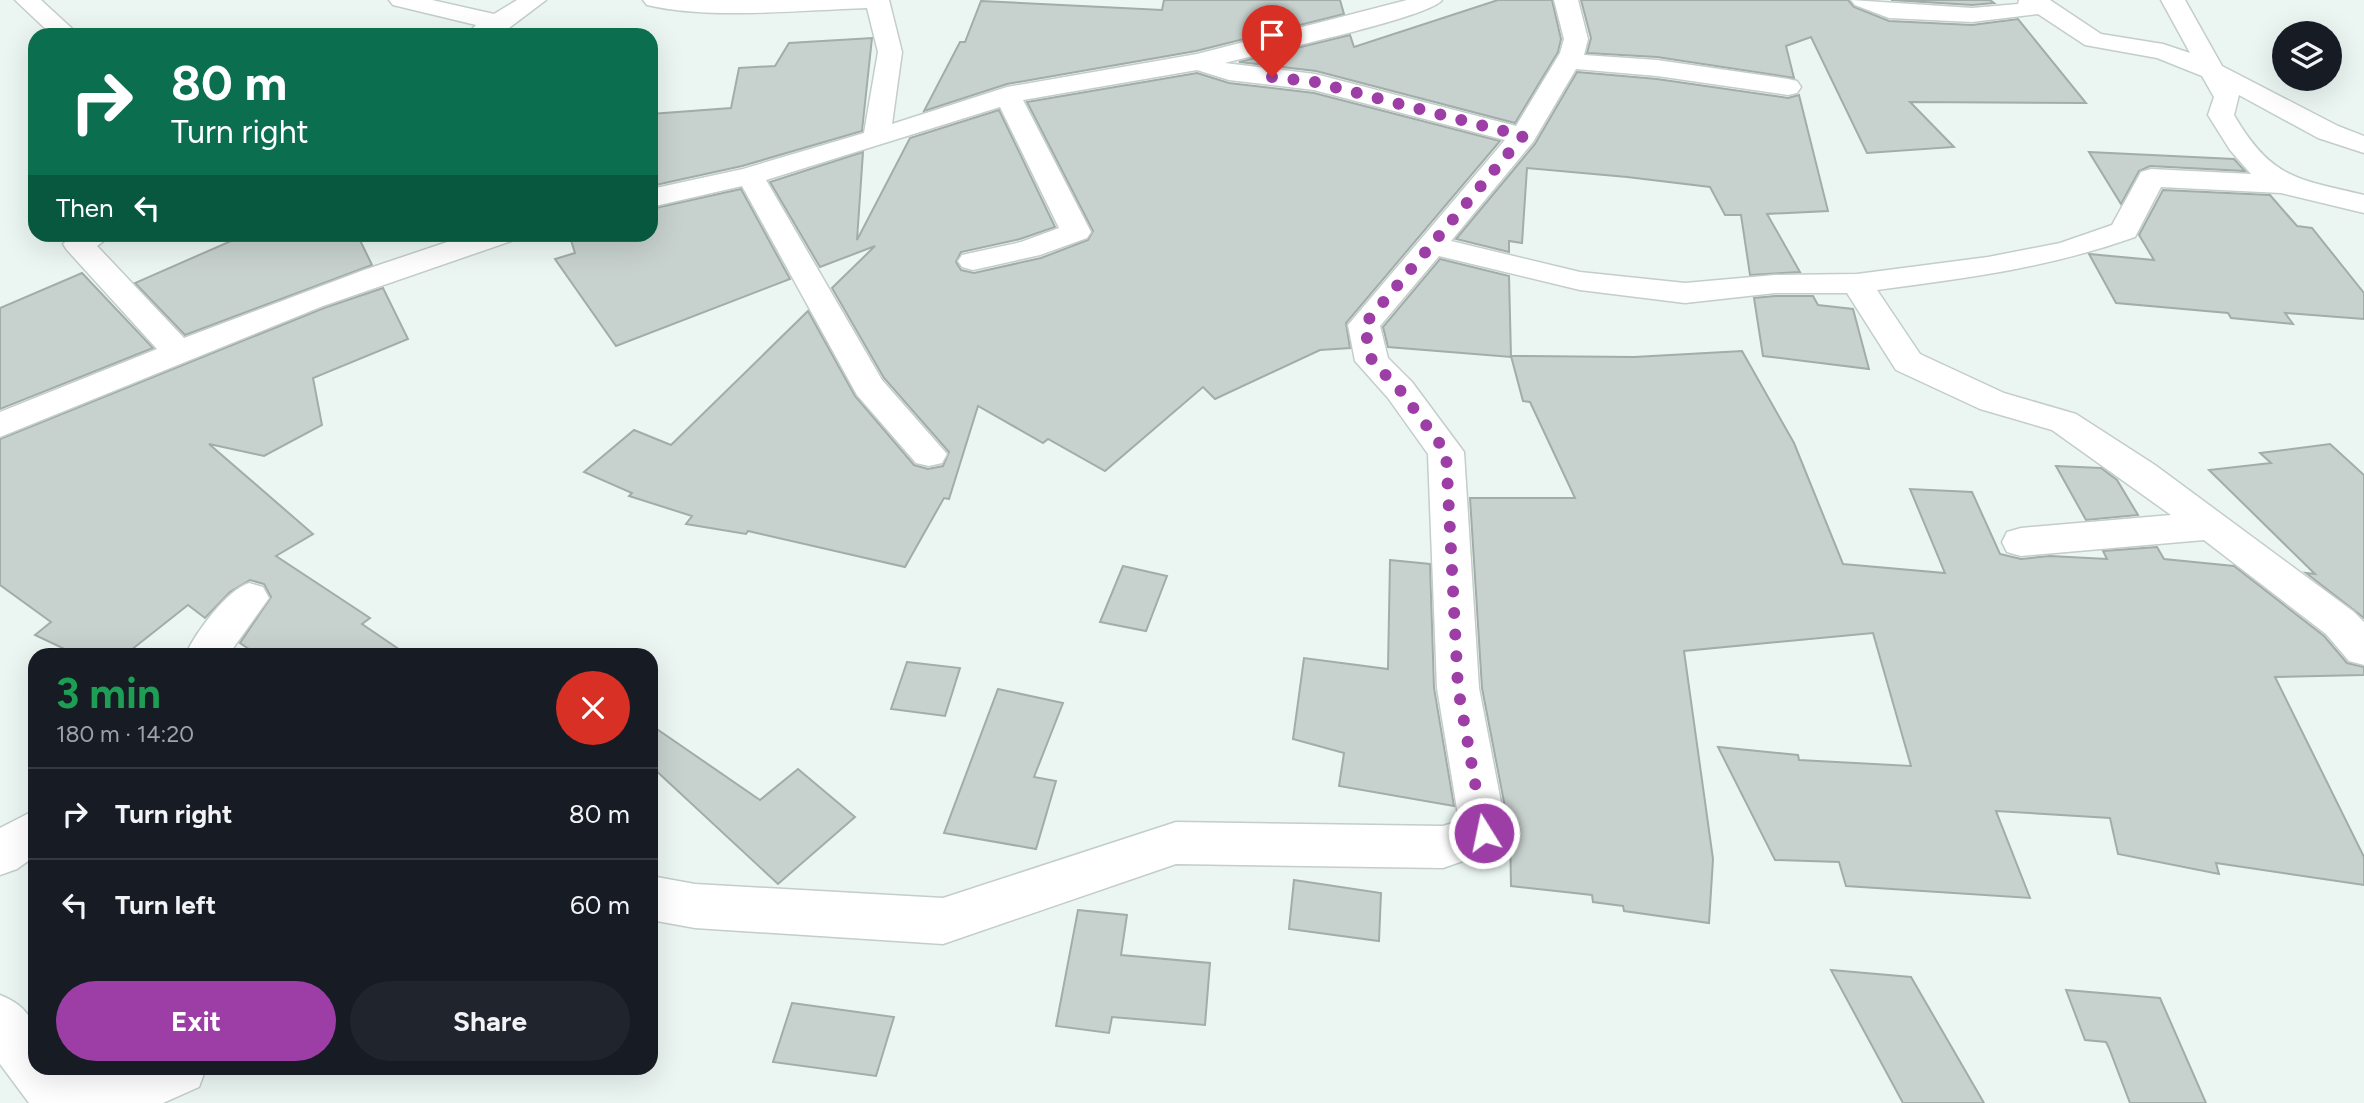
<!DOCTYPE html>
<html lang="en">
<head>
<meta charset="utf-8">
<style>
  body { margin:0; font-family:Figtree,sans-serif; background:#20242c; color:#f1f3f6; height:100vh; display:flex; flex-direction:column; font-size:26px; white-space:nowrap }
  * { box-sizing:border-box; margin:0 }
  p { font-size:23px; color:#9ea1a6 }
  .icon { flex:none; width:38px; height:38px; fill:none; stroke:currentColor; stroke-width:2; stroke-linecap:round; stroke-linejoin:round }
  .map { position:relative; flex:1; overflow:hidden }
  .sheet { position:absolute; left:28px; top:648px; width:630px; height:427px; display:flex; flex-direction:column; background:#171b24; border-radius:21px; box-shadow:0 7px 28px #0002 }
  .sheet>* { flex:none }
  .hud { position:absolute; left:28px; top:28px; width:630px; height:214px; border-radius:21px; box-shadow:0 7px 28px #0002; background:#0b6e4f; color:#fff; overflow:hidden }
  .tools { position:absolute; left:2272px; top:21px; display:grid; gap:14px }
  .tools a { display:grid; place-items:center; width:70px; height:70px; border-radius:50%; background:#171b24; box-shadow:0 7px 28px #0002; font-size:35px }
  .pin { position:absolute; display:grid; place-items:center; width:60px; height:60px; color:#fff; margin:-72px -30px; border-radius:50% 50% 50% 0; rotate:-45deg; box-shadow:0 0 7px #0007 }
  .pin .icon { rotate:45deg }
  .me { position:absolute; width:77px; margin:-38px; rotate:350deg; stroke-linejoin:round; filter:drop-shadow(0 0 5px #0008) }
  .turn { display:flex; align-items:center; gap:24px; height:147px; padding:0 28px; font-size:32px }
  .turn .icon { width:91px; height:91px; stroke-width:2.5 }
  .turn b { display:block; font-size:49px; line-height:60px }
  .then { display:flex; align-items:center; height:66px; padding:0 28px; background:#0003; gap:14px; font-size:26px }
  .round { display:grid; place-items:center; flex:none; width:74px; height:74px; border-radius:37px; background:#20242c }
  .head { display:flex; align-items:center; justify-content:space-between; height:119px; padding:0 28px }
  h1 { font-size:42px; font-weight:700; line-height:52px; color:#1e9e55 }
  .button { display:flex; gap:14px; margin-top:auto; padding:14px 28px }
  .button a { flex:1; height:80px; border-radius:42px; background:#9d3ea7; color:#fff; font-size:28px; font-weight:700; line-height:80px; text-align:center }
  .button a+a { background:#20242c; color:#f1f3f6 }
  ul { padding:0; list-style:none }
  li { display:flex; align-items:center; gap:21px; height:91px; padding:0 28px; border-top:2px solid #363941 }
  li div { flex:1 }
  li b { display:block; font-size:26px }
  li em { font-style:normal }
  .map>svg:first-child { display:block }
  .building { fill:#c7d1cd; stroke:#a2aca9; stroke-width:2 }
  .lines { fill:none; stroke-linecap:round; stroke-linejoin:round }
  .minor-casing { stroke:#c3cdca; stroke-width:3 }
  .minor { fill:#fff; fill-rule:evenodd }
  .route { stroke:#9d3ea7; stroke-width:12; stroke-dasharray:0 21.6 }
</style>
</head>
<body>
<div class="map">
<svg width="2364" height="1103" viewBox="0 0 2364 1103">
  <rect width="100%" height="100%" fill="#ebf6f2"/>
  <g class="building">
    <path d="M 1164,0 L 1340,0 L 1344,14 L 1196,51 L 1007,84 L 924,111 L 960,42 L 965,42 L 981,1 L 1162,10 Z"/>
    <path d="M 1498,0 L 1552,0 L 1561,39 L 1558,52 L 1515,123 L 1316,71 L 1239,62 L 1350,35 L 1354,47 Z"/>
    <path d="M 1581,0 L 1848,0 L 1854,7 L 1889,21 L 1972,25 L 2018,19 L 2086,103 L 1910,102 L 1954,147 L 1867,153 L 1811,37 L 1786,46 L 1794,78 L 1657,57 L 1587,53 L 1591,38 Z"/>
    <path d="M 1891,0 L 1990,0 L 1994,3 L 1972,5 Z"/>
    <path d="M 872,38 L 862,131 L 742,166 L 651,186 L 651,114 L 731,108 L 739,68 L 775,66 L 789,43 Z"/>
    <path d="M 1577,72 L 1657,79 L 1788,98 L 1799,95 L 1828,211 L 1767,214 L 1800,272 L 1750,275 L 1741,215 L 1725,215 L 1710,187 L 1627,177 L 1527,168 L 1522,243 L 1509,241 L 1509,252 L 1456,239 L 1535,144 Z"/>
    <path d="M 1197,73 L 1229,83 L 1314,93 L 1500,141 L 1346,323 L 1350,348 L 1320,350 L 1215,399 L 1203,387 L 1105,471 L 1048,439 L 1043,443 L 978,406 L 949,499 L 944,498 L 905,567 L 748,531 L 746,534 L 686,524 L 692,516 L 629,496 L 632,493 L 584,472 L 634,430 L 671,445 L 808,311 L 855,396 L 914,465 L 928,469 L 943,466 L 949,452 L 884,378 L 832,288 L 875,246 L 820,267 L 770,182 L 863,152 L 857,240 L 910,138 L 999,110 L 1055,227 L 1020,239 L 961,252 L 956,262 L 961,270 L 974,273 L 1041,258 L 1088,240 L 1093,231 L 1027,102 Z"/>
    <path d="M 2089,152 L 2234,159 L 2245,171 L 2150,166 L 2139,171 L 2121,204 Z"/>
    <path d="M 741,189 L 790,279 L 616,346 L 555,259 L 575,253 L 569,234 L 651,234 L 651,209 Z"/>
    <path d="M 2163,190 L 2270,195 L 2297,226 L 2312,228 L 2364,293 L 2364,319 L 2285,313 L 2293,324 L 2231,318 L 2228,313 L 2116,303 L 2089,254 L 2154,260 L 2139,235 Z"/>
    <path d="M 247,234 L 357,234 L 372,265 L 185,335 L 135,283 Z"/>
    <path d="M 1440,259 L 1509,276 L 1511,357 L 1388,347 L 1383,327 Z"/>
    <path d="M 82,273 L 153,348 L 0,409 L 0,308 Z"/>
    <path d="M 383,288 L 408,339 L 313,378 L 322,425 L 264,456 L 209,444 L 313,534 L 276,556 L 370,618 L 362,624 L 406,654 L 256,654 L 240,643 L 271,597 L 264,584 L 250,580 L 230,592 L 205,618 L 188,605 L 126,654 L 75,654 L 35,635 L 51,622 L 0,585 L 0,439 L 324,308 Z"/>
    <path d="M 1775,296 L 1813,296 L 1818,305 L 1853,309 L 1869,369 L 1763,356 L 1754,298 Z"/>
    <path d="M 1742,351 L 1794,443 L 1843,564 L 1945,573 L 1910,489 L 1972,492 L 2000,554 L 2021,559 L 2050,556 L 2107,559 L 2103,551 L 2157,547 L 2164,559 L 2234,566 L 2324,636 L 2347,663 L 2364,667 L 2364,675 L 2275,677 L 2364,857 L 2364,885 L 2216,863 L 2219,874 L 2118,854 L 2110,818 L 1996,811 L 2030,898 L 1846,886 L 1839,862 L 1775,860 L 1718,747 L 1798,755 L 1799,760 L 1911,766 L 1873,633 L 1684,651 L 1713,859 L 1709,923 L 1624,911 L 1623,906 L 1593,902 L 1592,895 L 1511,886 L 1510,833 L 1482,688 L 1470,498 L 1575,498 L 1530,402 L 1523,401 L 1511,356 L 1634,357 Z"/>
    <path d="M 2330,444 L 2364,475 L 2364,618 L 2306,573 L 2315,574 L 2209,470 L 2271,463 L 2260,453 Z"/>
    <path d="M 2056,466 L 2101,468 L 2117,480 L 2138,515 L 2086,520 Z"/>
    <path d="M 1390,560 L 1430,564 L 1434,688 L 1454,806 L 1339,786 L 1344,753 L 1293,739 L 1304,658 L 1388,669 Z"/>
    <path d="M 1123,566 L 1167,576 L 1146,631 L 1100,622 Z"/>
    <path d="M 907,662 L 960,668 L 945,716 L 891,709 Z"/>
    <path d="M 998,689 L 1063,703 L 1034,777 L 1056,781 L 1036,849 L 944,833 Z"/>
    <path d="M 651,725 L 760,800 L 798,769 L 855,817 L 778,884 L 651,766 Z"/>
    <path d="M 1294,880 L 1381,893 L 1379,941 L 1289,929 Z"/>
    <path d="M 1078,910 L 1127,915 L 1121,955 L 1210,963 L 1205,1025 L 1112,1017 L 1109,1033 L 1056,1026 Z"/>
    <path d="M 1831,970 L 1911,977 L 1984,1103 L 1903,1103 Z"/>
    <path d="M 2066,990 L 2160,998 L 2206,1103 L 2130,1103 L 2109,1048 L 2106,1042 L 2085,1040 Z"/>
    <path d="M 792,1003 L 894,1017 L 876,1076 L 773,1062 Z"/>
  </g>
  <g class="lines">
    <g class="minor-casing">
      <g id="minor">
        <path d="M 15,0 L 41,0 L 79,35 L 52,35 Z"/>
        <path d="M 389,0 L 432,0 L 494,14 L 517,0 L 546,0 L 509,28 L 493,35 L 466,35 L 476,25 L 393,5 Z"/>
        <path d="M 643,0 L 889,0 L 902,52 L 892,124 L 1007,87 L 1197,54 L 1407,0 L 1442,0 C 1429,18 1257,54 1225,63 L 1315,74 L 1516,126 L 1560,53 L 1564,39 L 1554,0 L 1578,0 L 1588,39 L 1584,55 L 1657,60 L 1788,79 L 1797,81 L 1801,87 L 1797,93 L 1788,95 L 1657,76 L 1576,69 L 1533,142 L 1451,241 L 1580,272 L 1685,283 L 1775,275 L 1857,274 L 1988,257 L 2060,243 L 2112,225 L 2141,172 L 2151,169 L 2251,174 L 2230,150 L 2208,115 L 2214,97 L 2202,76 L 2157,58 L 2085,45 L 2038,14 L 1972,22 L 1889,18 L 1855,5 L 1851,0 L 1972,8 L 2018,4 L 2019,0 L 2050,0 L 2101,34 L 2163,44 L 2190,53 L 2161,0 L 2185,0 L 2222,66 L 2338,126 L 2364,136 L 2364,153 L 2318,138 L 2239,95 L 2234,115 C 2271,179 2298,179 2364,195 L 2364,213 L 2281,193 L 2161,187 L 2135,237 C 2048,268 1967,278 1877,290 L 1920,354 L 2004,393 L 2076,414 L 2155,465 L 2354,612 L 2364,622 L 2364,665 L 2349,661 L 2326,634 L 2204,540 L 2021,556 L 2007,552 L 2002,542 L 2007,532 L 2021,528 L 2171,515 L 2052,430 L 1980,409 L 1896,370 L 1847,293 L 1775,293 L 1685,303 L 1580,290 L 1439,256 L 1380,326 L 1388,358 L 1412,382 L 1464,452 L 1479,688 L 1507,833 L 1500,848 L 1443,868 L 1176,864 L 943,944 L 695,928 L 651,920 L 651,876 L 695,884 L 943,898 L 1176,822 L 1443,826 L 1459,821 L 1437,688 L 1428,454 L 1388,398 L 1355,361 L 1348,325 L 1505,140 L 1314,90 L 1229,80 L 1197,70 L 1023,100 L 1091,232 L 1087,238 L 1040,255 L 973,270 L 962,267 L 958,261 L 962,255 L 1021,242 L 1059,228 L 1000,107 L 766,180 L 882,380 L 947,454 L 942,463 L 929,466 L 916,463 L 857,395 L 742,186 L 651,207 L 651,189 L 743,169 L 864,133 L 878,52 L 867,8 C 802,10 709,20 647,5 Z"/>
        <path d="M 74,234 L 113,234 L 97,246 L 184,338 L 364,270 L 471,234 L 518,234 L 514,240 L 323,306 L 0,437 L 0,412 L 157,349 L 67,250 L 63,244 Z"/>
        <path d="M 249,583 L 263,587 L 269,598 L 229,654 L 186,654 C 195,633 227,590 249,583 Z"/>
        <path d="M 35,810 L 35,856 L 17,869 L 0,875 L 0,828 Z"/>
        <path d="M 0,995 C 38,1010 35,1031 35,1068 L 206,1068 L 199,1087 L 163,1103 L 29,1103 L 0,1064 Z"/>
      </g>
    </g>
    <use href="#minor" class="minor"/>
  </g>
  <g class="lines">
    <path class="route" d="M 1272,77 L 1315,82 L 1523,136 L 1364,325 L 1372,361 L 1400,390 L 1446,452 L 1458,688 L 1484,833"/>
  </g>
</svg>
<div class="tools">
<a><svg class="icon" aria-label="layers" viewBox="0 0 24 24"><path d="M12 4l9 5-9 5-9-5zM3 14l9 5 9-5"/></svg></a>
</div>
<div class="pin" style="left:1272px;top:77px;background:#d93025"><svg class="icon" aria-label="arrive" viewBox="0 0 24 24"><path d="M6 21V4h12l-3 4 3 4H6"/></svg></div>
<svg class="me" style="left:1484px;top:833px" viewBox="-20 -20 40 40"><circle r="17" fill="#9d3ea7" stroke="#fff" stroke-width="3"/><path d="M0-11L8 9 0 5-8 9z" fill="#fff"/></svg>
<div class="hud">
<div class="turn"><svg class="icon" aria-label="right" viewBox="0 0 24 24"><path d="M7 20v-9h11M14 6l5 5-5 5"/></svg><div><b>80 m</b>Turn right</div></div>
<div class="then">Then<svg class="icon" aria-label="left" viewBox="0 0 24 24"><path d="M17 20v-9H6M10 6l-5 5 5 5"/></svg></div>
</div>
<section class="sheet">
<div class="head"><div><h1>3 min</h1><p>180 m · 14:20</p></div><a class="round" style="background:#d93025;color:#fff"><svg class="icon" aria-label="close" viewBox="0 0 24 24"><path d="M6 6l12 12M18 6L6 18"/></svg></a></div>
<ul>
<li><svg class="icon" aria-label="right" viewBox="0 0 24 24"><path d="M7 20v-9h11M14 6l5 5-5 5"/></svg><div><b>Turn right</b></div><em>80 m</em></li>
<li><svg class="icon" aria-label="left" viewBox="0 0 24 24"><path d="M17 20v-9H6M10 6l-5 5 5 5"/></svg><div><b>Turn left</b></div><em>60 m</em></li>
</ul>
<div class="button"><a>Exit</a><a>Share</a></div>
</section>
</div>
</body>
</html>
